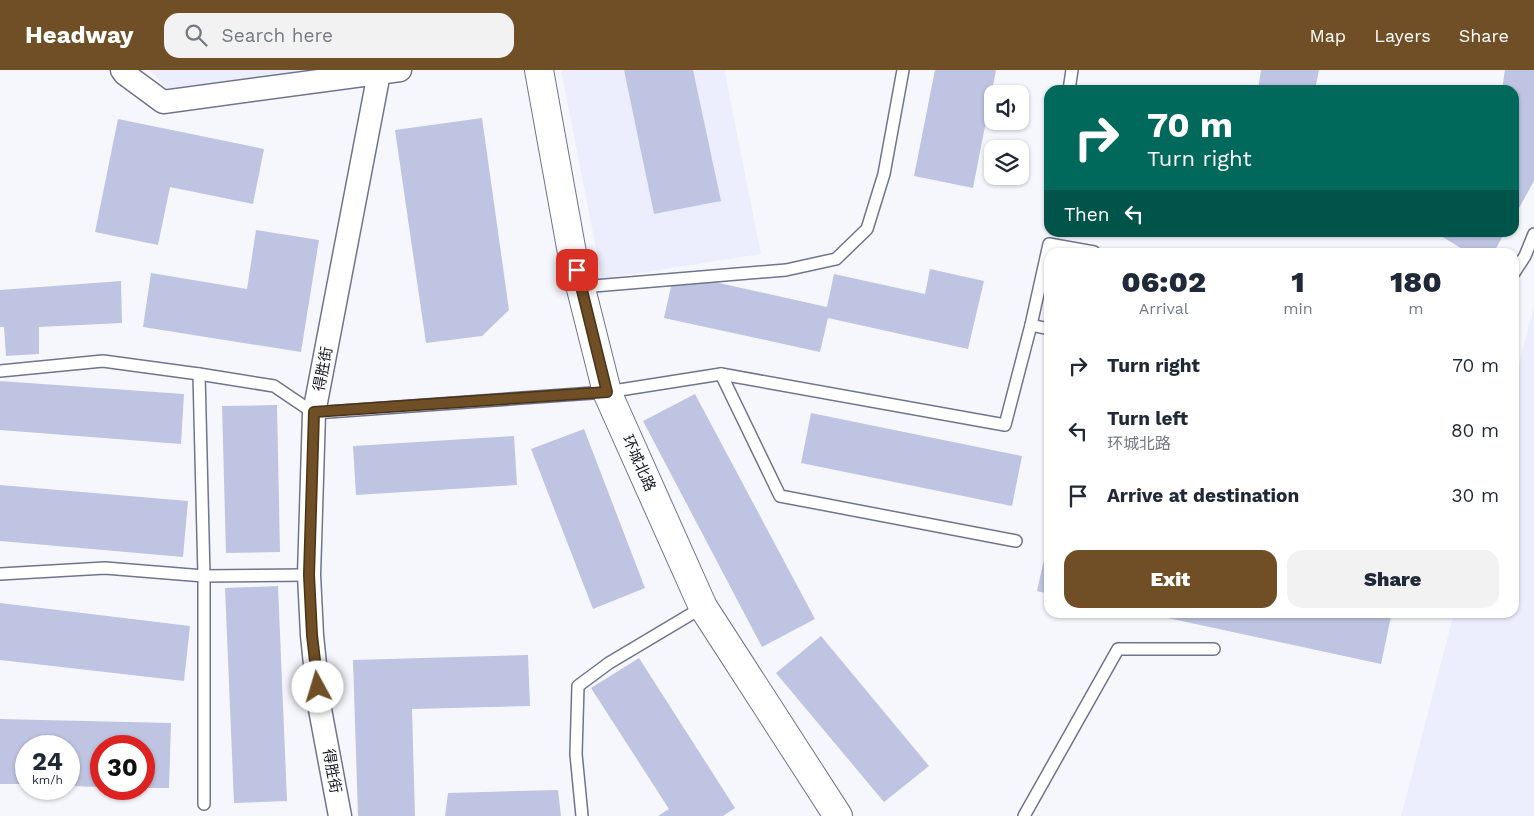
<!DOCTYPE html>
<html lang="en">
<head>
<meta charset="utf-8">
<style>
  body { margin:0; font-family:"Work Sans","Noto Sans SC",sans-serif; background:#f2f2f3; color:#1f2937; height:100vh; display:flex; flex-direction:column; font-size:19px; white-space:nowrap }
  * { box-sizing:border-box; margin:0 }
  p { font-size:16px; color:#747a83 }
  .icon { flex:none; width:28px; height:28px; fill:none; stroke:currentColor; stroke-width:2; stroke-linecap:round; stroke-linejoin:round }
  .map { position:relative; flex:1; overflow:hidden }
  .details { position:absolute; left:1044px; top:178px; width:475px; height:370px; display:flex; flex-direction:column; background:#fff; border-radius:15px; box-shadow:0 1px 4px #0004 }
  .details>* { flex:none }
  .guide { position:absolute; left:1044px; top:15px; width:475px; height:152px; border-radius:15px; box-shadow:0 1px 4px #0004; background:#00695c; color:#fff; overflow:hidden }
  .fabs { position:absolute; left:984px; top:15px; display:grid; gap:10px }
  .fabs a { display:grid; place-items:center; width:45px; height:45px; border-radius:10px; background:#fff; box-shadow:0 1px 4px #0004; font-size:25px }
  .speed { position:absolute; left:15px; top:665px; display:flex; gap:10px; font-size:25px; font-weight:700; text-align:center }
  .speed>* { display:grid; place-content:center; width:65px; height:65px; border-radius:50%; background:#fff; box-shadow:0 1px 4px #0004; line-height:1 }
  .speed small { font-size:12px; font-weight:400 }
  .speed .limit { border:8px solid #d22; background:#fff; color:#111 }
  .pin { position:absolute; display:grid; place-items:center; width:42px; height:42px; color:#fff; margin:-21px; border-radius:10px; box-shadow:0 2px 8px #0006 }
  .me { position:absolute; width:55px; margin:-28px; rotate:354deg; stroke-linejoin:round; filter:drop-shadow(0 0 4px #0008) }
  .turn { display:flex; align-items:center; gap:18px; height:105px; padding:0 20px; font-size:22px }
  .turn .icon { width:65px; height:65px; stroke-width:2.5 }
  .turn b { display:block; font-size:35px; line-height:42px }
  .then { display:flex; align-items:center; height:48px; padding:0 20px; background:#0003; gap:10px; font-size:19px }
  .eta { display:flex; justify-content:space-evenly; align-items:center; height:85px; text-align:center }
  .eta b { font-size:30px; font-weight:800; line-height:35px }
  .button { display:flex; gap:10px; margin-top:auto; padding:10px 20px }
  .button a { flex:1; height:58px; border-radius:15px; background:#704f26; color:#fff; font-size:20px; font-weight:800; line-height:58px; text-align:center }
  .button a+a { background:#f2f2f3; color:#1f2937 }
  ul { padding:0; list-style:none }
  li { display:flex; align-items:center; gap:15px; height:65px; padding:0 20px }
  li div { flex:1 }
  li b { display:block; font-size:19px }
  li em { font-style:normal }
  header { display:flex; align-items:center; gap:30px; box-sizing:border-box; height:70px; padding:0 25px; background:#704f26; color:#fff }
  header strong { font-size:24px }
  nav { display:flex; gap:28px; margin-inline-start:auto; font-size:18px }
  .search { width:350px; height:45px; background:#f2f2f3; display:flex; align-items:center; gap:12px; box-sizing:border-box; padding:0 18px; border-radius:15px; color:#747a83; font-size:19px }
  .map>svg:first-child { display:block }
  .built { fill:#eceefe }
  .building { fill:#bfc4e2 }
  .lines { fill:none; stroke-linecap:round; stroke-linejoin:round }
  .lane-casing { stroke:#6f748f; stroke-width:14 }
  .street-casing { stroke:#6f748f; stroke-width:25 }
  .secondary-casing { stroke:#6f748f; stroke-width:30 }
  .lane { stroke:#fff; stroke-width:11 }
  .street { stroke:#fff; stroke-width:22 }
  .secondary { stroke:#fff; stroke-width:28 }
  .route-casing { stroke:#493319; stroke-width:12 }
  .route { stroke:#704f26; stroke-width:9 }
  .labels { text-anchor:middle; stroke-width:4; stroke-linejoin:round; paint-order:stroke }
  .street-label { font-size:15px; fill:#161822; stroke:#fff }
</style>
</head>
<body>
<header>
<strong>Headway</strong>
<div class="search"><svg class="icon" aria-label="search" viewBox="0 0 24 24"><circle cx="10" cy="10" r="6"/><path d="M15 15l6 6"/></svg>Search here</div>
<nav><a>Map</a><a>Layers</a><a>Share</a></nav>
</header>
<div class="map">
<svg width="1534" height="746" viewBox="0 0 1534 746">
  <rect width="100%" height="100%" fill="#f6f7fd"/>
  <g class="built">
    <path d="M 150,0 L 308,0 L 167,19 Z"/>
    <path d="M 561,0 L 728,0 L 725,3 L 761,184 L 602,209 Z"/>
    <path d="M 1534,235 L 1534,746 L 1401,746 L 1454,543 L 1514,542 L 1514,313 Z"/>
  </g>
  <g class="building">
    <path d="M 624,0 L 693,0 L 721,131 L 654,144 Z"/>
    <path d="M 935,0 L 996,0 L 973,118 L 914,106 Z"/>
    <path d="M 1261,0 L 1319,0 L 1315,20 L 1258,20 Z"/>
    <path d="M 1505,0 L 1534,0 L 1534,111 L 1514,147 L 1514,20 L 1502,20 Z"/>
    <path d="M 482,48 L 509,240 L 482,266 L 426,273 L 395,60 Z"/>
    <path d="M 118,49 L 264,79 L 253,134 L 170,117 L 158,175 L 95,162 Z"/>
    <path d="M 256,160 L 319,170 L 301,282 L 143,257 L 151,203 L 247,219 Z"/>
    <path d="M 1439,162 L 1505,162 L 1494,182 L 1467,182 L 1438,164 Z"/>
    <path d="M 930,199 L 984,211 L 968,279 L 828,248 L 820,282 L 664,248 L 674,203 L 827,237 L 834,204 L 925,224 Z"/>
    <path d="M 121,211 L 122,253 L 39,257 L 39,284 L 6,286 L 4,257 L 0,257 L 0,220 Z"/>
    <path d="M 0,311 L 184,324 L 181,374 L 0,360 Z"/>
    <path d="M 695,324 L 815,549 L 762,577 L 643,351 Z"/>
    <path d="M 277,335 L 280,482 L 226,483 L 222,336 Z"/>
    <path d="M 811,343 L 1022,386 L 1012,436 L 801,393 Z"/>
    <path d="M 584,359 L 645,518 L 593,539 L 531,379 Z"/>
    <path d="M 514,366 L 517,415 L 356,425 L 353,376 Z"/>
    <path d="M 0,415 L 188,431 L 183,487 L 0,471 Z"/>
    <path d="M 1048,471 L 1049,471 L 1049,524 L 1037,521 Z"/>
    <path d="M 278,516 L 287,731 L 234,733 L 225,518 Z"/>
    <path d="M 0,533 L 190,556 L 184,611 L 0,590 Z"/>
    <path d="M 1140,542 L 1392,542 L 1381,594 Z"/>
    <path d="M 821,566 L 929,696 L 884,732 L 776,603 Z"/>
    <path d="M 528,585 L 530,636 L 412,639 L 415,746 L 358,746 L 353,590 Z"/>
    <path d="M 639,588 L 735,738 L 723,746 L 658,746 L 669,739 L 591,618 Z"/>
    <path d="M 0,649 L 171,653 L 169,718 L 144,718 L 144,676 L 101,676 L 101,717 L 69,716 L 69,676 L 26,676 L 26,714 L 0,714 Z"/>
    <path d="M 558,720 L 561,746 L 445,746 L 448,723 Z"/>
  </g>
  <g class="lines">
    <g class="lane-casing">
      <g id="lane">
        <path d="M 1069,20 L 1072,0"/>
        <path d="M 1514,203 L 1525,186 L 1534,164"/>
        <path d="M 582,217 L 786,200 L 836,189 L 867,159 L 884,104 L 903,0"/>
        <path d="M 1031,255 L 1049,259"/>
        <path d="M 0,301 L 103,291 L 199,304 L 274,316 L 314,343 L 607,322 L 721,304 L 1005,355 L 1031,255 L 1049,174 L 1094,182"/>
        <path d="M 199,304 L 204,506 L 204,734"/>
        <path d="M 721,304 L 780,426 L 1016,471"/>
        <path d="M 0,504 L 105,498 L 204,506 L 309,505"/>
        <path d="M 582,746 L 576,684 L 578,616 L 609,593 L 703,537"/>
        <path d="M 1024,746 L 1118,579 L 1214,579"/>
      </g>
    </g>
    <g class="street-casing">
      <g id="street">
        <path d="M 122,0 L 125,4 L 163,32 L 400,0"/>
        <path d="M 340,746 L 319,634 L 312,565 L 309,505 L 314,343 L 379,3"/>
      </g>
    </g>
    <g class="secondary-casing">
      <path id="secondary" d="M 539,0 L 572,183 L 607,322 L 703,537 L 838,746"/>
    </g>
    <use href="#lane" class="lane"/>
    <use href="#street" class="street"/>
    <use href="#secondary" class="secondary"/>
  </g>
  <g class="lines">
    <g class="route-casing">
      <path id="route" d="M 318,617 L 312,565 L 309,505 L 314,342 L 607,322 L 577,200"/>
    </g>
    <use href="#route" class="route"/>
  </g>
  <g class="labels">
    <g class="street-label">
      <text transform="translate(323 299) rotate(-79)" y="5">得胜街</text>
      <text transform="translate(639 393) rotate(66)" y="5">环城北路</text>
      <text transform="translate(332 701) rotate(80)" y="5">得胜街</text>
    </g>
  </g>
</svg>
<div class="fabs">
<a><svg class="icon" aria-label="sound" viewBox="0 0 24 24"><path d="M4 9h4l5-4v14l-5-4H4zM17 9q2 3 0 6"/></svg></a>
<a><svg class="icon" aria-label="layers" viewBox="0 0 24 24"><path d="M12 4l9 5-9 5-9-5zM3 14l9 5 9-5"/></svg></a>
</div>
<div class="speed"><div>24<small>km/h</small></div><div class="limit">30</div></div>
<div class="pin" style="left:577px;top:200px;background:#d93025"><svg class="icon" aria-label="arrive" viewBox="0 0 24 24"><path d="M6 21V4h12l-3 4 3 4H6"/></svg></div>
<svg class="me" style="left:318px;top:617px" viewBox="-20 -20 40 40"><circle r="19" fill="#fff"/><path d="M0-13L10 11 0 6-10 11z" fill="#704f26"/></svg>
<div class="guide">
<div class="turn"><svg class="icon" aria-label="right" viewBox="0 0 24 24"><path d="M7 20v-9h11M14 6l5 5-5 5"/></svg><div><b>70 m</b>Turn right</div></div>
<div class="then">Then<svg class="icon" aria-label="left" viewBox="0 0 24 24"><path d="M17 20v-9H6M10 6l-5 5 5 5"/></svg></div>
</div>
<section class="details">
<div class="eta">
<div><b>06:02</b><p>Arrival</p></div>
<div><b>1</b><p>min</p></div>
<div><b>180</b><p>m</p></div>
</div>
<ul>
<li><svg class="icon" aria-label="right" viewBox="0 0 24 24"><path d="M7 20v-9h11M14 6l5 5-5 5"/></svg><div><b>Turn right</b></div><em>70 m</em></li>
<li><svg class="icon" aria-label="left" viewBox="0 0 24 24"><path d="M17 20v-9H6M10 6l-5 5 5 5"/></svg><div><b>Turn left</b><p>环城北路</p></div><em>80 m</em></li>
<li><svg class="icon" aria-label="arrive" viewBox="0 0 24 24"><path d="M6 21V4h12l-3 4 3 4H6"/></svg><div><b>Arrive at destination</b></div><em>30 m</em></li>
</ul>
<div class="button"><a>Exit</a><a>Share</a></div>
</section>
</div>
</body>
</html>
